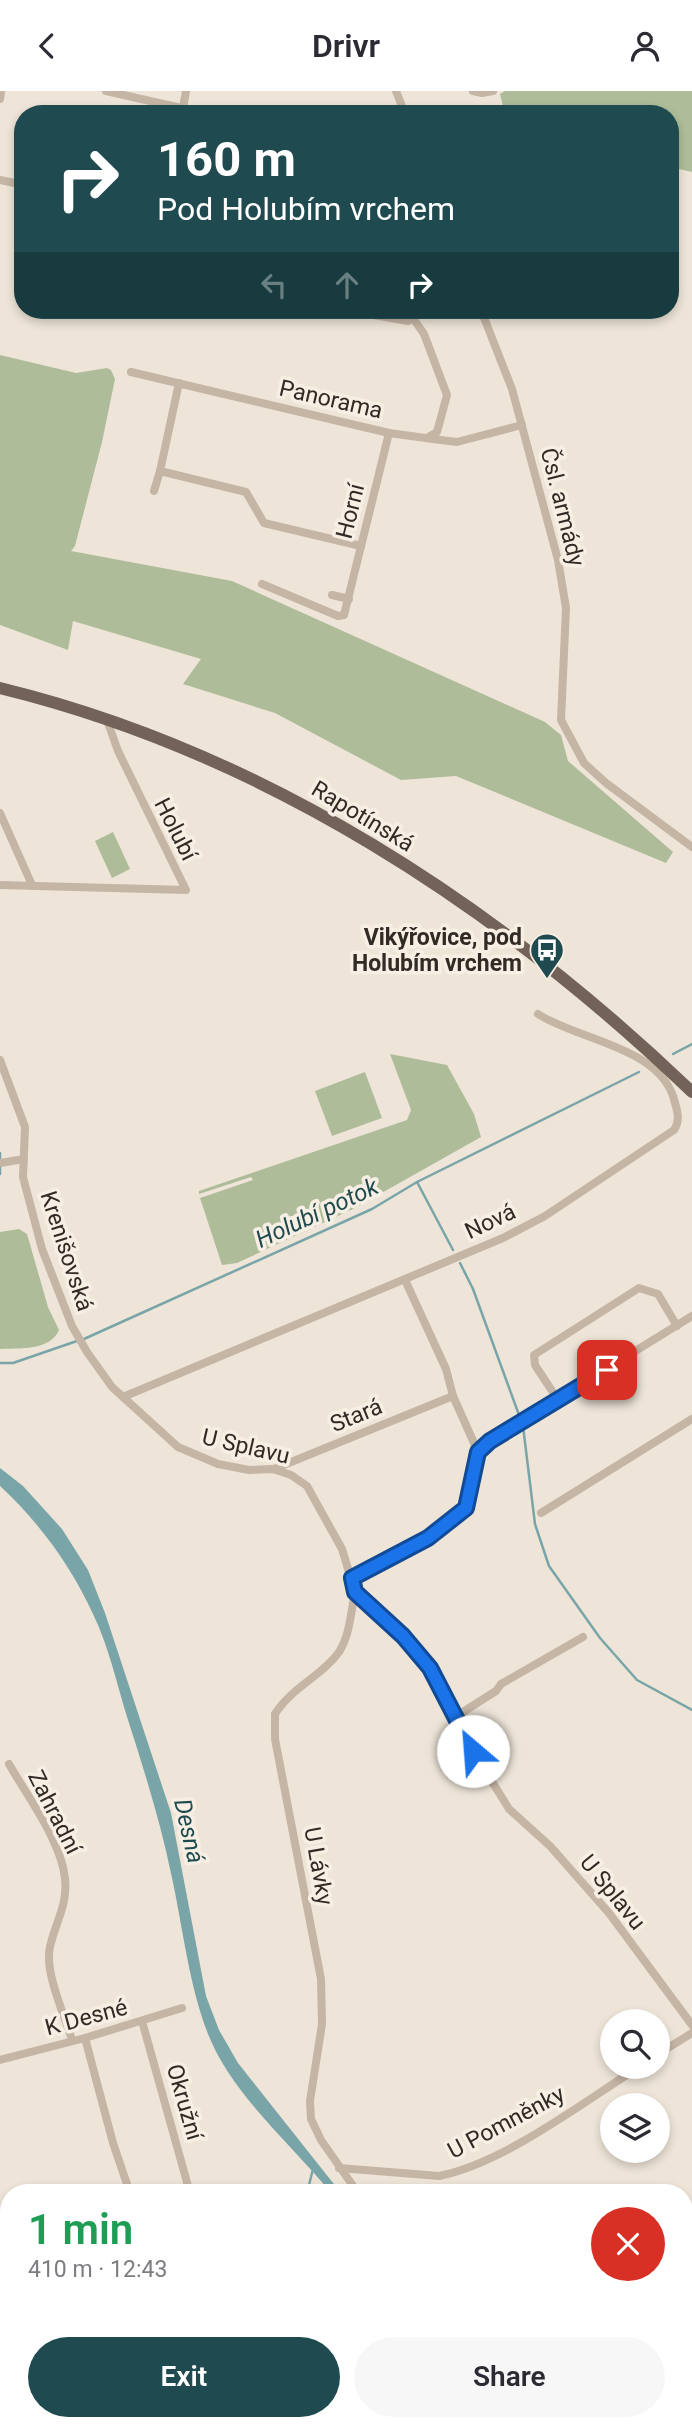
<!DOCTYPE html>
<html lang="en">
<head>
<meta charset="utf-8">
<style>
  body { margin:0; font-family:Roboto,sans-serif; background:#f7f7f7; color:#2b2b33; height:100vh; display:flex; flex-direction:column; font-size:26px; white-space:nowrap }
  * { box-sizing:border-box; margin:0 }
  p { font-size:23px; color:#7c7c81 }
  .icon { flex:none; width:38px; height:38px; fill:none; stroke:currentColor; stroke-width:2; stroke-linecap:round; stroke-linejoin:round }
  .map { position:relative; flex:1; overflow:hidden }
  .details { position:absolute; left:0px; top:2093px; width:693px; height:247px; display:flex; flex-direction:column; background:#fff; border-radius:28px 28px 0 0; box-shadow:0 4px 10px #0003 }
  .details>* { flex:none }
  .top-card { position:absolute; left:14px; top:14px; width:665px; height:214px; border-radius:28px; box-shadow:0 4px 10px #0003; background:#1f4a4f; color:#fff; overflow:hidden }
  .tools { position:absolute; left:600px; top:1918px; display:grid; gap:14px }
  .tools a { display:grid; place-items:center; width:70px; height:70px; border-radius:50%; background:#fff; box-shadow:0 4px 10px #0003; font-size:35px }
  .pin { position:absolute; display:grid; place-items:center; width:60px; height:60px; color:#fff; margin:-30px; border-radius:14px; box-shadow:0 4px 10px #0006 }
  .me { position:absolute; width:77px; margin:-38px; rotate:333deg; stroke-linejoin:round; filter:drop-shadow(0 0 5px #0008) }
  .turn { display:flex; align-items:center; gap:24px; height:147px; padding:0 28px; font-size:32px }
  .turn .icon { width:91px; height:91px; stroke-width:2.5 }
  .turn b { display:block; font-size:49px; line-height:60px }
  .lanes { display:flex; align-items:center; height:66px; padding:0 28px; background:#0003; justify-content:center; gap:35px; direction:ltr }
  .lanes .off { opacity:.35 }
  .round { display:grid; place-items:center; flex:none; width:74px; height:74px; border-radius:37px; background:#f7f7f7 }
  .headline { display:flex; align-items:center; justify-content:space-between; height:119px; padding:0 28px }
  h1 { font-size:42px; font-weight:600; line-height:52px; color:#1e9e55 }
  .action { display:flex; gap:14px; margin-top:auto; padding:14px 28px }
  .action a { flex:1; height:80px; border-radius:42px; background:#1f4a4f; color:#fff; font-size:28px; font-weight:600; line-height:80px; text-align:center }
  .action a+a { background:#f7f7f7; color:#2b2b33 }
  header { display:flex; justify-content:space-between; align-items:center; height:91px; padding:0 28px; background:#fff; font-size:32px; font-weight:600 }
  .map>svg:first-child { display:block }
  .green { fill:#aebc99 }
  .water { fill:#79a5a9 }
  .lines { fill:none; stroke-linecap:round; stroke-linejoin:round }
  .stream { stroke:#79a5a9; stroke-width:2.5 }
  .minor { stroke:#c5b5a5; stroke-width:8 }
  .tertiary { stroke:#c5b5a5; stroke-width:10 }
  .primary { stroke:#726257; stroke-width:12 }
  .route-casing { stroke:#114b97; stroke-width:18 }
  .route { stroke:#1a73e8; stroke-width:12 }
  .labels { text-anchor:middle; stroke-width:7; stroke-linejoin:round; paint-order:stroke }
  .street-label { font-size:23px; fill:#312a25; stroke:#f7efe3 }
  .poi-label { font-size:23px; font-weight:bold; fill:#312a25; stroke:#f7efe3; text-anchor:end }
  .water-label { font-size:24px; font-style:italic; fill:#1f4a4f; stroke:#f7efe3 }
</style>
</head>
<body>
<header><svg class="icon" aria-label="back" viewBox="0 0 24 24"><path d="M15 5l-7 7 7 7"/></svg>Drivr<svg class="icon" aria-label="person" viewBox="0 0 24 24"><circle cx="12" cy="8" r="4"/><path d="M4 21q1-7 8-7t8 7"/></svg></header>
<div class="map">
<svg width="692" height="2339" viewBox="0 0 692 2339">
  <rect width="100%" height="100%" fill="#eee5d8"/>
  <g class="green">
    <path d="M 505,0 L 692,0 L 692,81 L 670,76 L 670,23 L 505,23 L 500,3 Z"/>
    <path d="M 0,264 L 76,282 L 107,277 L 111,279 L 115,288 L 102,351 L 75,455 L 71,460 L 232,490 L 545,631 L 561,644 L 568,670 L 673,761 L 666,772 L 456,685 L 401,689 L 275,622 L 183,593 L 201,568 L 73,530 L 68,559 L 0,534 Z"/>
    <path d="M 113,741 L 130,778 L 112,787 L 95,750 Z"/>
    <path d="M 390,963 L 447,974 L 474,1023 L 481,1046 L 355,1117 L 237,1172 L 222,1174 L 200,1107 L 253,1089 L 251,1086 L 199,1103 L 199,1100 L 407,1029 L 411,1019 Z"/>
    <path d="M 365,981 L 382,1027 L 332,1045 L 315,1000 Z"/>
    <path d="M 19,1138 L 27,1143 L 48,1216 L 59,1239 C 50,1260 19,1257 0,1258 L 0,1141 Z"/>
  </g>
  <path class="water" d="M 0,1377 L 23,1395 L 62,1438 L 88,1479 L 105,1522 L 171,1722 L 206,1905 L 219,1939 L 238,1972 L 341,2102 L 331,2102 C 290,2051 232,2004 208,1943 C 189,1894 183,1838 172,1787 C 161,1733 145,1682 128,1629 C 117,1594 109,1556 93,1523 C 71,1475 39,1431 0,1395 Z"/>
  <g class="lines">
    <g class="stream">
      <path d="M 673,963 L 692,953"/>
      <path d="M 0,1062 L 0,1083"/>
      <path d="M 417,1091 L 453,1159"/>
      <path d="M 460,1172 L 473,1198 L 519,1324"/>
      <path d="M 84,1248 L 372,1118 L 417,1091 L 639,981"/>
      <path d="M 0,1272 L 13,1272 L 77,1250"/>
      <path d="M 523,1335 L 535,1433 L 549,1475 L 600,1547 L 637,1589 L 692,1619"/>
      <path d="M 307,2102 L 313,2078"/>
      <path d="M 292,2331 L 298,2339"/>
    </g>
    <g class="minor">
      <path d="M 106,0 L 208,23"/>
      <path d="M 396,0 L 405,23"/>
      <path d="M 473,0 L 482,2 L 493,0"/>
      <path d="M 0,8 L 1,0"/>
      <path d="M 183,17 L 186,0"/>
      <path d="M 0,89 L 19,93"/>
      <path d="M 345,219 L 408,230 L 413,227 L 413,219"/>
      <path d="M 481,219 L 512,298 L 558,469 L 566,517 L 561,629 L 584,672 L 606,692 L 692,756"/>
      <path d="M 413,227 L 424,243 L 447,304 L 437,341 L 427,347"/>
      <path d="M 131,281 L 389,342 L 433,348 L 457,351 L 522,334"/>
      <path d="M 179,292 L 160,380 L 246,401 L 264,432 L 361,455"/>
      <path d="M 154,400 L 160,380"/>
      <path d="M 262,493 L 338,525 L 344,524 L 389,342"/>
      <path d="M 332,504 L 349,508"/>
      <path d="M 0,722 L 32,794"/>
      <path d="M 0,794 L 186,799 L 118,660 L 107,629"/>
      <path d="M 0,969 L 25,1036 L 23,1086 L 42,1158 L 72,1235 L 87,1261 L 112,1296 L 178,1356 L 218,1373 L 249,1379 L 273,1378 L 291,1384 L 307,1395 L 342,1458 L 355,1501 L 403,1545 L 430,1577 L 473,1660 L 509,1718 L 550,1755 L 609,1822 L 692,1934"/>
      <path d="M 0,1072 L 24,1068"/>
      <path d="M 453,1305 L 478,1361"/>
      <path d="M 123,1306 L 503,1147 L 545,1125 L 674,1039 C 680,1030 678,1022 675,1012 C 663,956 579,950 538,923"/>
      <path d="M 558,1309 L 535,1274 L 534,1264 L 639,1197 L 658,1203 L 677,1235"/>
      <path d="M 274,1378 L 453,1305 L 446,1278 L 405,1189"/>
      <path d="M 541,1422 L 692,1328"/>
      <path d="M 352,1487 L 428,1447 L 466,1417 L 478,1361 L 490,1350 L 692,1225"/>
      <path d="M 355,1501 C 351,1520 350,1544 339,1561 C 322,1585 292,1596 275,1623 L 275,1648 L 321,1888 L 322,1933 L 310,2010 L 311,2028 L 321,2049 L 358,2102"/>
      <path d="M 455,1626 L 496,1600 L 501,1593 L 583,1546"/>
      <path d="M 9,1673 C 27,1705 62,1751 65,1788 C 68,1814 55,1832 50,1856 C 44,1881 65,1925 72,1949"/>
      <path d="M 142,1930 L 190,2102"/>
      <path d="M 85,1947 L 113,2052 L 130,2102"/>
      <path d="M 658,1963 L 692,1942"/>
      <path d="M 0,1969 L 85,1947 L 182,1917"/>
      <path d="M 339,2077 L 439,2085 C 504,2072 582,2012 639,1976"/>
      <path d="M 311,2102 L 312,2099"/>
      <path d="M 684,2311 L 692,2315"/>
      <path d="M 282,2331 L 289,2339"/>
    </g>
    <g class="tertiary">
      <path d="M 0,2281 L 9,2299"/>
      <path d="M 28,2331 L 33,2339"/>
      <path d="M 409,2331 L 429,2339"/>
      <path d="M 250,2339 L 258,2331"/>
    </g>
    <path class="primary" d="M 0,597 C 263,661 498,815 692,1001"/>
  </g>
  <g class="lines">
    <g class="route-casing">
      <path id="route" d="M 473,1660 L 430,1577 L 403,1545 L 355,1501 L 352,1487 L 428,1447 L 466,1417 L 478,1361 L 490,1350 L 607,1279"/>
    </g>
    <use href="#route" class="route"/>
  </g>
  <defs>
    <g id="bus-pin" transform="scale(1.75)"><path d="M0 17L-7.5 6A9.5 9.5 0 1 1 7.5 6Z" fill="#1f4a4f" stroke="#f7efe3"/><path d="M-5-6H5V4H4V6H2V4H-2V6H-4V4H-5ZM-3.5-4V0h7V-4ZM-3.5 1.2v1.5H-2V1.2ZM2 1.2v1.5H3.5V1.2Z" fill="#fff"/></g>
  </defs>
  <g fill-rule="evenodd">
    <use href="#bus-pin" x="547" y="859"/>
  </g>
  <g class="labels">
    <g class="street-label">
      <text transform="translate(331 308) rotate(13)" y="8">Panorama</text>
      <text transform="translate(563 416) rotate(76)" y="8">Čsl. armády</text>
      <text transform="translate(350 420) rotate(-76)" y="8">Horní</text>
      <text transform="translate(363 725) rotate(31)" y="8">Rapotínská</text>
      <text transform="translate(176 738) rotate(63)" y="8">Holubí</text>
      <text transform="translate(490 1130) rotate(-25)" y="8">Nová</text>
      <text transform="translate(67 1160) rotate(72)" y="8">Krenišovská</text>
      <text transform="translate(356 1324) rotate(-22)" y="8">Stará</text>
      <text transform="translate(246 1355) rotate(13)" y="8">U Splavu</text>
      <text transform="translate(55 1721) rotate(63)" y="8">Zahradní</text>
      <text transform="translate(319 1775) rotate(80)" y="8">U Lávky</text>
      <text transform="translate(613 1801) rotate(51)" y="8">U Splavu</text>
      <text transform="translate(86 1926) rotate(-15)" y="8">K Desné</text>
      <text transform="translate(185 2011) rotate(74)" y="8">Okružní</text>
      <text transform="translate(506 2031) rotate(-28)" y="8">U Pomněnky</text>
    </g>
    <g class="poi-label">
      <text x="522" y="854">Vikýřovice, pod<tspan x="522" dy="26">Holubím vrchem</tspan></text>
    </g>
    <g class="water-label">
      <text transform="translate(317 1122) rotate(-25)" y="8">Holubí potok</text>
      <text transform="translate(189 1740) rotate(77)" y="8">Desná</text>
    </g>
  </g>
</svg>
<div class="tools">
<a><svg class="icon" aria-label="search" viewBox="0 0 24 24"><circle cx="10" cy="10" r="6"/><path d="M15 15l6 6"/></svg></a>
<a><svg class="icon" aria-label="layers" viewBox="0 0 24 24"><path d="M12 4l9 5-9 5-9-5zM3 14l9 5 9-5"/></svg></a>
</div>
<div class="pin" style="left:607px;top:1279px;background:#d93025"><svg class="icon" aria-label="arrive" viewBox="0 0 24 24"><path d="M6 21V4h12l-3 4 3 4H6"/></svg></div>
<svg class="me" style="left:473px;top:1660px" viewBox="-20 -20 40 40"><circle r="19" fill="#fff"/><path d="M0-13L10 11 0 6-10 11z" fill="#1a73e8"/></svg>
<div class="top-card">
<div class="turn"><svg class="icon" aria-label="right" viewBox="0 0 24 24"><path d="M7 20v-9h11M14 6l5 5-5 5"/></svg><div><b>160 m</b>Pod Holubím vrchem</div></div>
<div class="lanes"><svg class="icon off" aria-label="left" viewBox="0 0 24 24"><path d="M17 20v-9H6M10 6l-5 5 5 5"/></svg><svg class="icon off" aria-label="ahead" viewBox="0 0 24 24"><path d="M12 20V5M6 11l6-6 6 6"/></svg><svg class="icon" aria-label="right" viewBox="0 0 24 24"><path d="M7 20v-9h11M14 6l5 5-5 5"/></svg></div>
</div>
<section class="details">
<div class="headline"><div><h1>1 min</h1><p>410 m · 12:43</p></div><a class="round" style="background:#d93025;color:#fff"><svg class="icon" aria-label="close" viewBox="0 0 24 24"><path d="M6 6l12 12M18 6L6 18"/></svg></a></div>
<div class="action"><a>Exit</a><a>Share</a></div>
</section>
</div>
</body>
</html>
